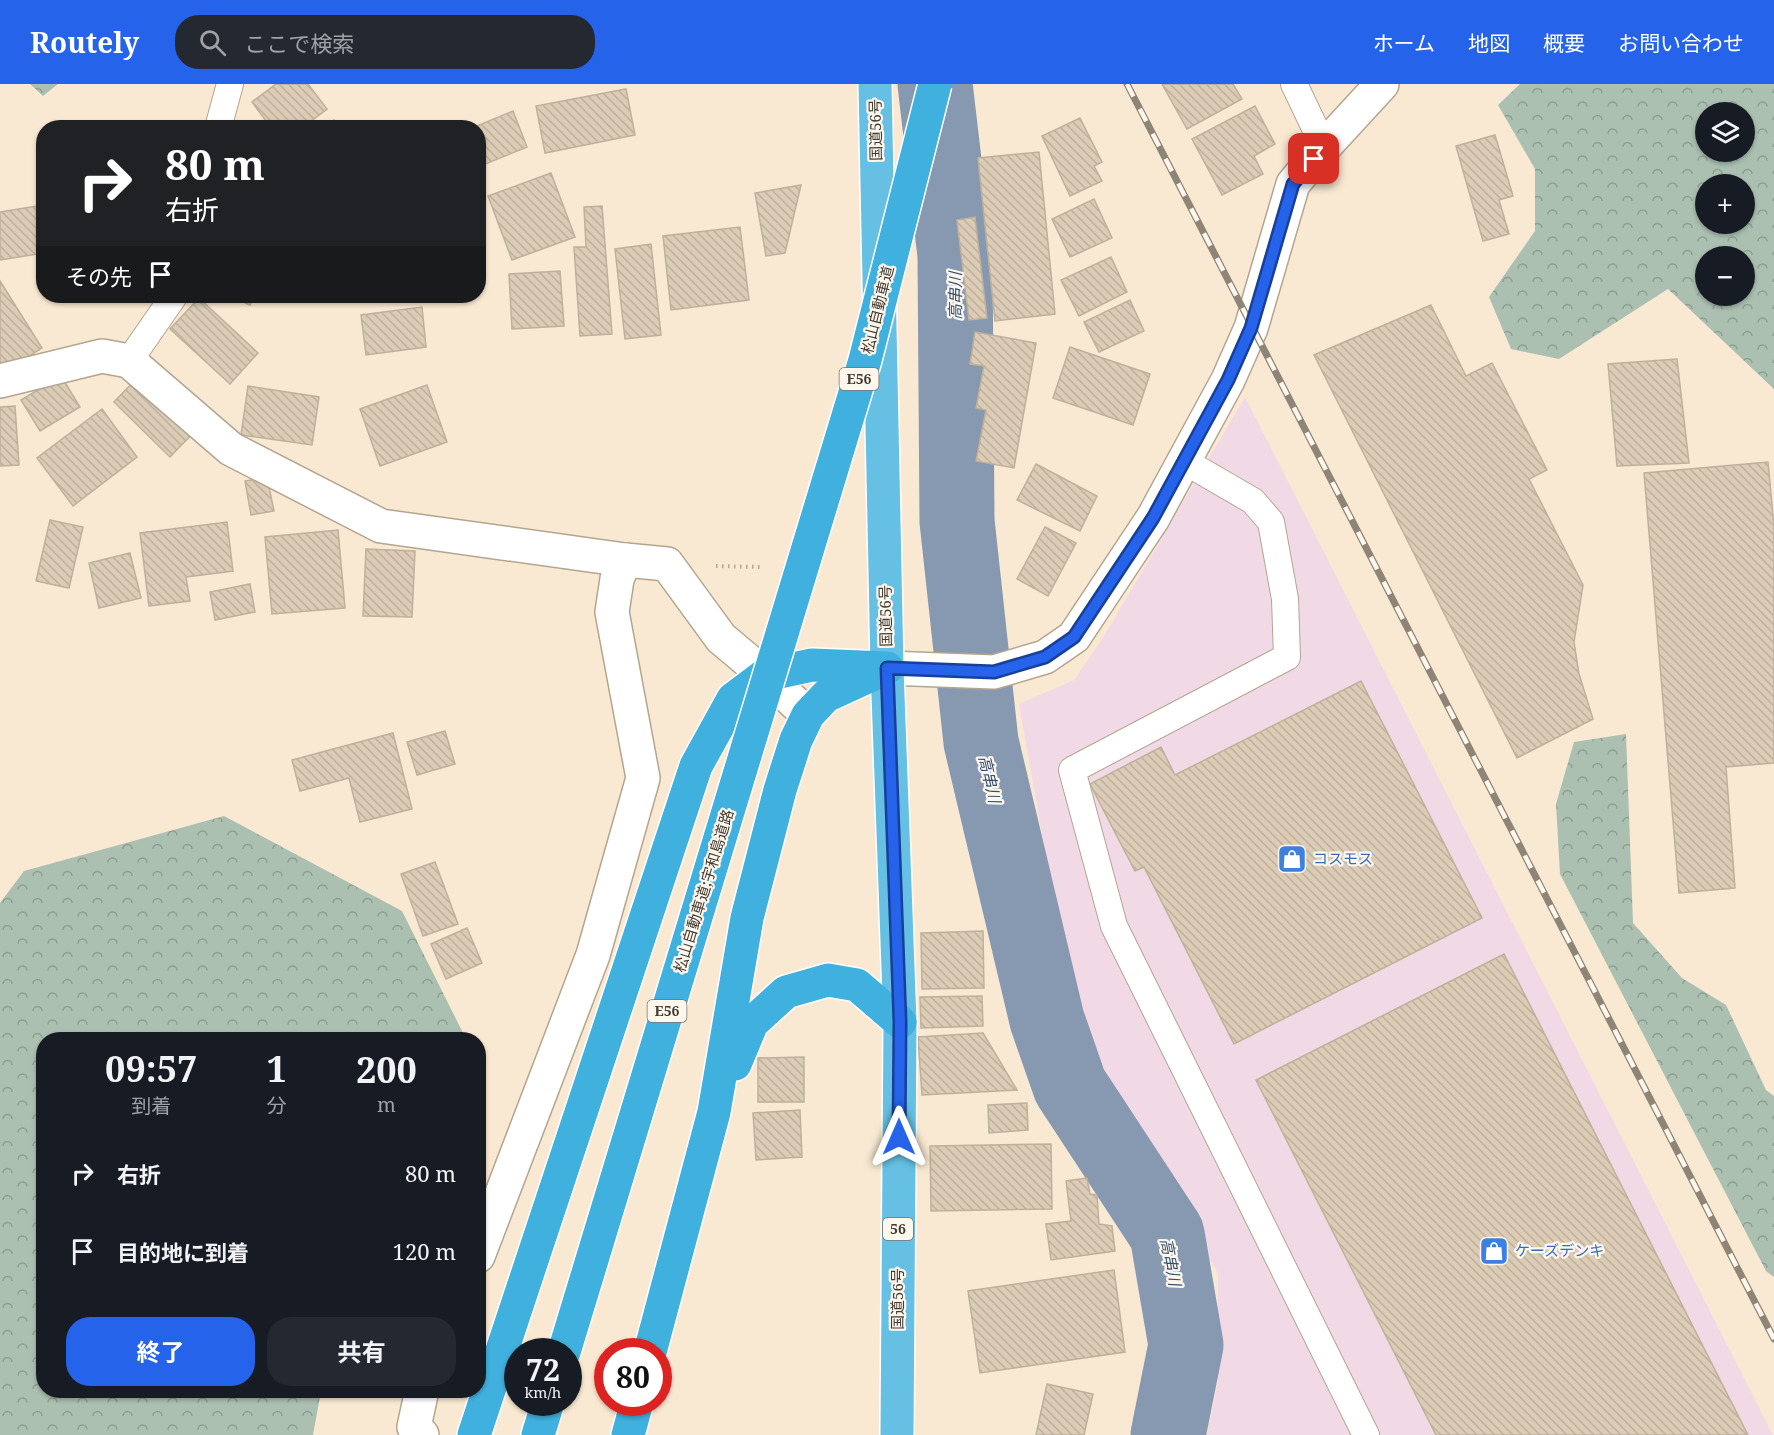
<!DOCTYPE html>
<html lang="ja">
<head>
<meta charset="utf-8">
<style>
  body { margin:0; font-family:"Noto Serif","Noto Sans JP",serif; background:#242831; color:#f1f3f6; height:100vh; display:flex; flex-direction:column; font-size:22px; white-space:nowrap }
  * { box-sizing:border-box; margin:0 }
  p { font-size:20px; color:#9ea1a6 }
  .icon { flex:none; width:33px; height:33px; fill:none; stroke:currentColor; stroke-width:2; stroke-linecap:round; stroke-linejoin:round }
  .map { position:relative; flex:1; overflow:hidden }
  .drawer { position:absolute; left:36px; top:948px; width:450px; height:366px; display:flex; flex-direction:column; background:#171b24; border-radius:24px; box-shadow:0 2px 4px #0004 }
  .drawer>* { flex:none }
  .hud { position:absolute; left:36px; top:36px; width:450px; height:183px; border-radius:24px; box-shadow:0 2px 4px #0004; background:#202124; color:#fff; overflow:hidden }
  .buttons { position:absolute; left:1695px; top:18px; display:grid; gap:12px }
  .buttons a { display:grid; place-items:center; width:60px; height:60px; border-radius:50%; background:#171b24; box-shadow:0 2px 4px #0004; font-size:30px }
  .speed { position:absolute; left:504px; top:1254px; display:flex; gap:12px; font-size:30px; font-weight:700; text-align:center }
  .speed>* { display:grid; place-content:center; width:78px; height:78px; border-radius:50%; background:#171b24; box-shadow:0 2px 4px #0004; line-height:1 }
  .speed small { font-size:15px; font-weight:400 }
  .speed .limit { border:9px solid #d22; background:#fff; color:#111 }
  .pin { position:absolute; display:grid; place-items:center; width:51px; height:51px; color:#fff; margin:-26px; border-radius:12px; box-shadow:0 3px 9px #0006 }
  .me { position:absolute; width:66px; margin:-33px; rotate:0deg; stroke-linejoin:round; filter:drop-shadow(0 0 4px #0008) }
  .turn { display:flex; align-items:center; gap:21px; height:126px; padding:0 30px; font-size:27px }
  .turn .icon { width:78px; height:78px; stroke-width:2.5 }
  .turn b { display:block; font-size:42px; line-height:51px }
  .then { display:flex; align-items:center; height:57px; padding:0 30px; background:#0003; gap:12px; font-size:22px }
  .eta { display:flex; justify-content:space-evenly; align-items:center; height:102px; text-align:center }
  .eta b { font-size:36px; font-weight:700; line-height:42px }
  .action { display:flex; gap:12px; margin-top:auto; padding:12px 30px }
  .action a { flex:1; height:69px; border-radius:24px; background:#2563eb; color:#fff; font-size:24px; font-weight:700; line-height:69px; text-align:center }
  .action a+a { background:#242831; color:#f1f3f6 }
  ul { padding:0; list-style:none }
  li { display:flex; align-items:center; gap:18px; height:78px; padding:0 30px }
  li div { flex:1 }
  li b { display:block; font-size:22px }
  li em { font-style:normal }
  header { display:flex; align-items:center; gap:36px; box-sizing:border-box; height:84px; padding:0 30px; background:#2563eb; color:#fff }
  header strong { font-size:28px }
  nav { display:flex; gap:33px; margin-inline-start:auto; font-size:21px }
  .search { width:420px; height:54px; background:#242831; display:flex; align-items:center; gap:15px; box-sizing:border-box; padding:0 21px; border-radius:24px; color:#9ea1a6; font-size:22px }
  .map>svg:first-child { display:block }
  .commercial { fill:#f1dae5 }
  .forest { fill:url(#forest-crowns); fill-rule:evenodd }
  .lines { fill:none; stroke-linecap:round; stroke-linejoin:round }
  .river { stroke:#8799b0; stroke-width:75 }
  .building { fill:url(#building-back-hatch); stroke:#bfb09b; stroke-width:1.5 }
  .service-casing { stroke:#b4a590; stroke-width:28 }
  .minor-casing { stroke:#b4a590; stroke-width:36 }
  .trunk-casing { stroke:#fff; stroke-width:36 }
  .motorway-casing { stroke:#fff; stroke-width:36 }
  .path { stroke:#b2a694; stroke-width:4; stroke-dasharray:1.5 4.5; stroke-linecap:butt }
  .service { stroke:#fff; stroke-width:26 }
  .minor { stroke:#fff; stroke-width:33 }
  .trunk { stroke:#66c0e4; stroke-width:33 }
  .motorway { stroke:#40b0de; stroke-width:33 }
  .rail-casing { stroke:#8f8576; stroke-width:7 }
  .rail { stroke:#fef7ee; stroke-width:4.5; stroke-dasharray:14; stroke-linecap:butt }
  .motorway-bridge-casing { stroke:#fff; stroke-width:36; stroke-linecap:butt }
  .motorway-bridge { stroke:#40b0de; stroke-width:33 }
  .route-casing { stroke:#184099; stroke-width:15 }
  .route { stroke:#2563eb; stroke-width:10 }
  .labels { text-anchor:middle; stroke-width:4.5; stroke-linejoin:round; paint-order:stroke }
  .shield { fill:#fef7ee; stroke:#79736a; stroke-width:1.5 }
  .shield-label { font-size:14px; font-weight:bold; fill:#403a31 }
  .street-label { font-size:15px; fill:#403a31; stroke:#fef7ee }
  .shop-label { font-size:15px; fill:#366cbe; stroke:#fef7ee; text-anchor:start }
  .water-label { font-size:16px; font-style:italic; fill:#335074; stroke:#fef7ee }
</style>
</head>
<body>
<header>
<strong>Routely</strong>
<div class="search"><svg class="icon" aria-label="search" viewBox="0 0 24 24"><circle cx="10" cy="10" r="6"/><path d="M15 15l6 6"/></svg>ここで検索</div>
<nav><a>ホーム</a><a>地図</a><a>概要</a><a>お問い合わせ</a></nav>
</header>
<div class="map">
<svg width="1774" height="1351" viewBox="0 0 1774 1351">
  <defs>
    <pattern id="forest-crowns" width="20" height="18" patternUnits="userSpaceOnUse" patternTransform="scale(1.5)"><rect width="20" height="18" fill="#abc0b1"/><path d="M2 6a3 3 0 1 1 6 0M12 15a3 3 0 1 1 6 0" fill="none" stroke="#8d9d91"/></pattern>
    <pattern id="building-back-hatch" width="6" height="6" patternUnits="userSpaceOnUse" patternTransform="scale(1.5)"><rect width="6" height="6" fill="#dcccb6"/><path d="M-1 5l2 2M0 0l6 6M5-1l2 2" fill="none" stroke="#beb09d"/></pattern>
  </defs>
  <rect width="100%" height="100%" fill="#f9e9d2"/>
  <path class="commercial" d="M 1245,313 L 1773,1351 L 1207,1351 L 1218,1297 L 1218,1190 L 1084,948 L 1069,904 L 1019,620 L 1074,596 L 1104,552 Z"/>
  <g class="forest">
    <path d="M 30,0 L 58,0 L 43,12 Z"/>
    <path d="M 1520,0 L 1774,0 L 1774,305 L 1668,205 L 1559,275 L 1511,265 L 1489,213 L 1535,147 L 1535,85 L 1498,21 ZM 1706,28 L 1744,28 L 1744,68 L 1706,68 ZM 1706,100 L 1744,100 L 1744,140 L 1706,140 ZM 1706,172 L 1744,172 L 1744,212 L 1706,212 Z"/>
    <path d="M 1626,650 L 1633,839 L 1682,894 L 1726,921 L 1766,1006 L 1774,1012 L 1774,1193 L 1766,1187 L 1560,790 L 1556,720 L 1574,658 Z"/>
    <path d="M 224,732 L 402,827 L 466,955 L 44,956 L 44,1306 L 321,1307 L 313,1351 L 0,1351 L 0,819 L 24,787 Z"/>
  </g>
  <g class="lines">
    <path class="river" d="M 935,0 L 955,171 L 957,437 L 981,658 L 1047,936 L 1070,1002 L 1167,1150 L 1186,1261 L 1168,1351"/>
  </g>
  <g class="building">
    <path d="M 276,0 L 308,0 L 327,25 L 302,44 L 271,44 L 252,18 Z"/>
    <path d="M 1162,0 L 1233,0 L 1242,15 L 1187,45 Z"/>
    <path d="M 626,5 L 635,51 L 545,69 L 536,22 Z"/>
    <path d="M 1255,22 L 1275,60 L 1254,72 L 1263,90 L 1222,111 L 1192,55 Z"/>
    <path d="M 513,27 L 527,63 L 478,83 L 478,44 L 472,44 Z"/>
    <path d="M 1080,34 L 1102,78 L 1094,82 L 1102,97 L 1070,112 L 1042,52 Z"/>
    <path d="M 334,36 L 341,44 L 325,44 Z"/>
    <path d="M 1495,51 L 1513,112 L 1499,116 L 1509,150 L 1483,157 L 1456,62 Z"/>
    <path d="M 1039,68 L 1055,230 L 995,237 L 978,74 Z"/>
    <path d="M 551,89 L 575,153 L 512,176 L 488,112 Z"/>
    <path d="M 801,101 L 785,169 L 766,172 L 755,109 Z"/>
    <path d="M 1094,115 L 1112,154 L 1070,173 L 1052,135 Z"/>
    <path d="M 44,121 L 44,169 L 0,176 L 0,128 Z"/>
    <path d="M 602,122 L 612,250 L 580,252 L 574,163 L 586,163 L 584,123 Z"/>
    <path d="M 975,133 L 987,234 L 969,236 L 957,136 Z"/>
    <path d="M 740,143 L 749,216 L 671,226 L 663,152 Z"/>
    <path d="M 651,160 L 661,251 L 625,255 L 615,165 Z"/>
    <path d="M 1111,173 L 1127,208 L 1079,232 L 1061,196 Z"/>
    <path d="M 560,187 L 564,242 L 512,245 L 509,190 Z"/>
    <path d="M 0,197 L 42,264 L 4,288 L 0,282 Z"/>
    <path d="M 229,212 L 254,212 L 250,221 Z"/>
    <path d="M 199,214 L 258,269 L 230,300 L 170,245 Z"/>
    <path d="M 1130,216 L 1144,247 L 1099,268 L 1084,238 Z"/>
    <path d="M 1431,221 L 1466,292 L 1492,279 L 1547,386 L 1529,395 L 1583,501 L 1574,558 L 1579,590 L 1593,635 L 1517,674 L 1314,271 Z"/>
    <path d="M 422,223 L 426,263 L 366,271 L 361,231 Z"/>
    <path d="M 975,248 L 1036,259 L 1014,384 L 976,377 L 986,326 L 976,324 L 984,282 L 970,280 Z"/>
    <path d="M 1070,263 L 1150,290 L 1133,341 L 1053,314 Z"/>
    <path d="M 1677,275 L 1689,379 L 1617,382 L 1608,280 Z"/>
    <path d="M 61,292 L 80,323 L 40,347 L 21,316 Z"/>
    <path d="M 137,294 L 194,348 L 170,373 L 114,318 Z"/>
    <path d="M 427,301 L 447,358 L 380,382 L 360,325 Z"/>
    <path d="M 248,302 L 319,313 L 312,361 L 241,351 Z"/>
    <path d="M 15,322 L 19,381 L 0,382 L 0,323 Z"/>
    <path d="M 102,325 L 137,373 L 73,422 L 37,374 Z"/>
    <path d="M 1768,378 L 1774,443 L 1774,679 L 1726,683 L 1735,804 L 1679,809 L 1644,389 Z"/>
    <path d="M 1036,380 L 1097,412 L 1080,447 L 1017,416 Z"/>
    <path d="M 267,393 L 274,427 L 251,431 L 245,397 Z"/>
    <path d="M 50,436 L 83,443 L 69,504 L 36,497 Z"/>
    <path d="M 227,438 L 233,487 L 186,493 L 190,517 L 149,522 L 140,449 Z"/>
    <path d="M 1045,443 L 1076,459 L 1048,512 L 1017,495 Z"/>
    <path d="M 338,446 L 345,524 L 272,530 L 265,453 Z"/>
    <path d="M 366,465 L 415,467 L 412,533 L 363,532 Z"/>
    <path d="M 130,469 L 141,514 L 99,524 L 89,479 Z"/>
    <path d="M 250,500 L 255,528 L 215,536 L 210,508 Z"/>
    <path d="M 1361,597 L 1482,834 L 1234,960 L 1144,783 L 1135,787 L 1090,700 L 1161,663 L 1175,691 Z"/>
    <path d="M 445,647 L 455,680 L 417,691 L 407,658 Z"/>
    <path d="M 393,649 L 412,725 L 360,738 L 349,694 L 300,707 L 292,676 Z"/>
    <path d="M 435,778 L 458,840 L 423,852 L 401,790 Z"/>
    <path d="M 467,844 L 482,879 L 446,895 L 431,860 Z"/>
    <path d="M 983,847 L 984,904 L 922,905 L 921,849 Z"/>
    <path d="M 1504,870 L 1748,1351 L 1436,1351 L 1256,996 Z"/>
    <path d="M 982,912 L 983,942 L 921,944 L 920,913 Z"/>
    <path d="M 983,949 L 1017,1006 L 922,1011 L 918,953 Z"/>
    <path d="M 804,973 L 804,1018 L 758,1018 L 758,974 Z"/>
    <path d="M 1027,1019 L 1028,1046 L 989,1049 L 988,1021 Z"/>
    <path d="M 800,1026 L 802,1073 L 756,1076 L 753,1029 Z"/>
    <path d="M 1051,1060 L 1052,1125 L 931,1127 L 930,1062 Z"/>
    <path d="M 1087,1094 L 1090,1110 L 1097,1111 L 1099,1140 L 1112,1142 L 1115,1167 L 1051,1176 L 1046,1140 L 1071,1137 L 1066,1097 Z"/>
    <path d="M 1114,1186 L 1125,1268 L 980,1289 L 968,1207 Z"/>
    <path d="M 1047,1300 L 1093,1310 L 1084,1351 L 1036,1351 Z"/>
  </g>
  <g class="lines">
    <g class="service-casing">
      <g id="service">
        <path d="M 1294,0 L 1324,63"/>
        <path d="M 218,44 L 230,0"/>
        <path d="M 129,277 L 174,212"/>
        <path d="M 1184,377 L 1253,417 L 1271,438 L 1285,515 L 1287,573 L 1072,686 L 1114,842 L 1366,1351"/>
      </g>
    </g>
    <g class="minor-casing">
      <g id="minor">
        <path d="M 0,297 L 102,272 L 129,277 L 231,365 L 381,442 L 625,476 L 667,480 L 721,554 L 765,591 L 808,631"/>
        <path d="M 887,584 L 994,588 L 1045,573 L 1074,553 L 1153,434 L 1228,296 L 1251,244 L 1293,100 L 1324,63 L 1382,0"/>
        <path d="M 478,1172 L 593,871 L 643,694 L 612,528 L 617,495 L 625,476"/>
        <path d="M 422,1306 L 414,1343 L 422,1351"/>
      </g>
    </g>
    <g class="trunk-casing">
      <path id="trunk" d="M 875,0 L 887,584 L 900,938 L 897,1351"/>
    </g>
    <g class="motorway-casing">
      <g id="motorway">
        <path d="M 735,980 L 752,939 L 786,908 L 828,896 L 857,901 L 900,938"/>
        <path d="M 650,1268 L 714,1028 L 747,834 L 780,706 L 796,656 L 808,631 L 826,612 L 880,587"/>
        <path d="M 474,1351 L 696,682 L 733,615 L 765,591 L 812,581 L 887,584"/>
        <path d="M 538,1351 L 548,1318"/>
        <path d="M 628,1351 L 637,1318"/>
      </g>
    </g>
    <path class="path" d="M 716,482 L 762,483"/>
    <use href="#service" class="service"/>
    <use href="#minor" class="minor"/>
    <use href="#trunk" class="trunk"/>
    <use href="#motorway" class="motorway"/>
    <g class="rail-casing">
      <path id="rail" d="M 1127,0 L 1774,1255"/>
    </g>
    <use href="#rail" class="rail"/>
    <g class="motorway-bridge-casing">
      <path id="motorway-bridge" d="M 564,1268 L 865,276 L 935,0"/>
    </g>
    <use href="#motorway-bridge" class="motorway-bridge"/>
  </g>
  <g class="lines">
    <g class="route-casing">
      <path id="route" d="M 899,1053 L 900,938 L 887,584 L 994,588 L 1045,573 L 1074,553 L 1153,434 L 1228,296 L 1251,244 L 1293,100 L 1314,75"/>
    </g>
    <use href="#route" class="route"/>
  </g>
  <defs>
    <g id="shop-square" transform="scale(1.5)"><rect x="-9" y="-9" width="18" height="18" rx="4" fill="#3f7fe0" stroke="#fef7ee"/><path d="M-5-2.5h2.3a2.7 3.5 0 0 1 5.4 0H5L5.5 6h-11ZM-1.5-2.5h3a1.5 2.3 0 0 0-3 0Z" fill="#fff"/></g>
  </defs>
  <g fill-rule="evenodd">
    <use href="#shop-square" x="1292" y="775"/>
    <use href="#shop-square" x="1494" y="1167"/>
  </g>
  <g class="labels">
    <g class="shield">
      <rect x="839.5" y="284" width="39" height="22" rx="4.5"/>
      <rect x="647.5" y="916" width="39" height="22" rx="4.5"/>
      <rect x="883" y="1134" width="30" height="22" rx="4.5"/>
    </g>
    <g class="shield-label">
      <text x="859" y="300">E56</text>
      <text x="667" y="932">E56</text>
      <text x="898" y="1150">56</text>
    </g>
    <g class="street-label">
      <text transform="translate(876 46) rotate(-91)" y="5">国道56号</text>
      <text transform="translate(878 226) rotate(-76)" y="5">松山自動車道</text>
      <text transform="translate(886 532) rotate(-91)" y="5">国道56号</text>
      <text transform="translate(704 807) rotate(-73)" y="5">松山自動車道;宇和島道路</text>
      <text transform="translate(898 1215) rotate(-90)" y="5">国道56号</text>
    </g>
    <g class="shop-label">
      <text x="1313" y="780">コスモス</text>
      <text x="1515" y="1172">ケーズデンキ</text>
    </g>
    <g class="water-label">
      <text transform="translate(955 212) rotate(-90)" y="6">高串川</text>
      <text transform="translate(990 695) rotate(77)" y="6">高串川</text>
      <text transform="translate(1171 1178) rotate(79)" y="6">高串川</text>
    </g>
  </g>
</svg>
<div class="buttons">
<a><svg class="icon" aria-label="layers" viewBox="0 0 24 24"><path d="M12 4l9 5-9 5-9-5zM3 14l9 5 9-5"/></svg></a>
<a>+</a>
<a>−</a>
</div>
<div class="speed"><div>72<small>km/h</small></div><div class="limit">80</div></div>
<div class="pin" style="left:1314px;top:75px;background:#d93025"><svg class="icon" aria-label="arrive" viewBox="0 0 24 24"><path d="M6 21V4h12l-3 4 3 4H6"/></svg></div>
<svg class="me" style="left:899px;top:1053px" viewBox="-20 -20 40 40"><path d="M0-17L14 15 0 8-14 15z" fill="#2563eb" stroke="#fff" stroke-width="4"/></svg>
<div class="hud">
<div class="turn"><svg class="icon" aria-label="right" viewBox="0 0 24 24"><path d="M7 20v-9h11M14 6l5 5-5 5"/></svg><div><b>80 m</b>右折</div></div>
<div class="then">その先<svg class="icon" aria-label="arrive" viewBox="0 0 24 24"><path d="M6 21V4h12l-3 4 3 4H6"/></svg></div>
</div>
<section class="drawer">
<div class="eta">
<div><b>09:57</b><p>到着</p></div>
<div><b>1</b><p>分</p></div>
<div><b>200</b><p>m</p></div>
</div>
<ul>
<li><svg class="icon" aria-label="right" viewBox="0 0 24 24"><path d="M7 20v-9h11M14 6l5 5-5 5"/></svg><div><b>右折</b></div><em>80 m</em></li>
<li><svg class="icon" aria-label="arrive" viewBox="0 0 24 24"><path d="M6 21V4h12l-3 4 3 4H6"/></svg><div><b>目的地に到着</b></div><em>120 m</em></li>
</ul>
<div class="action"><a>終了</a><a>共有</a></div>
</section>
</div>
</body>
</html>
